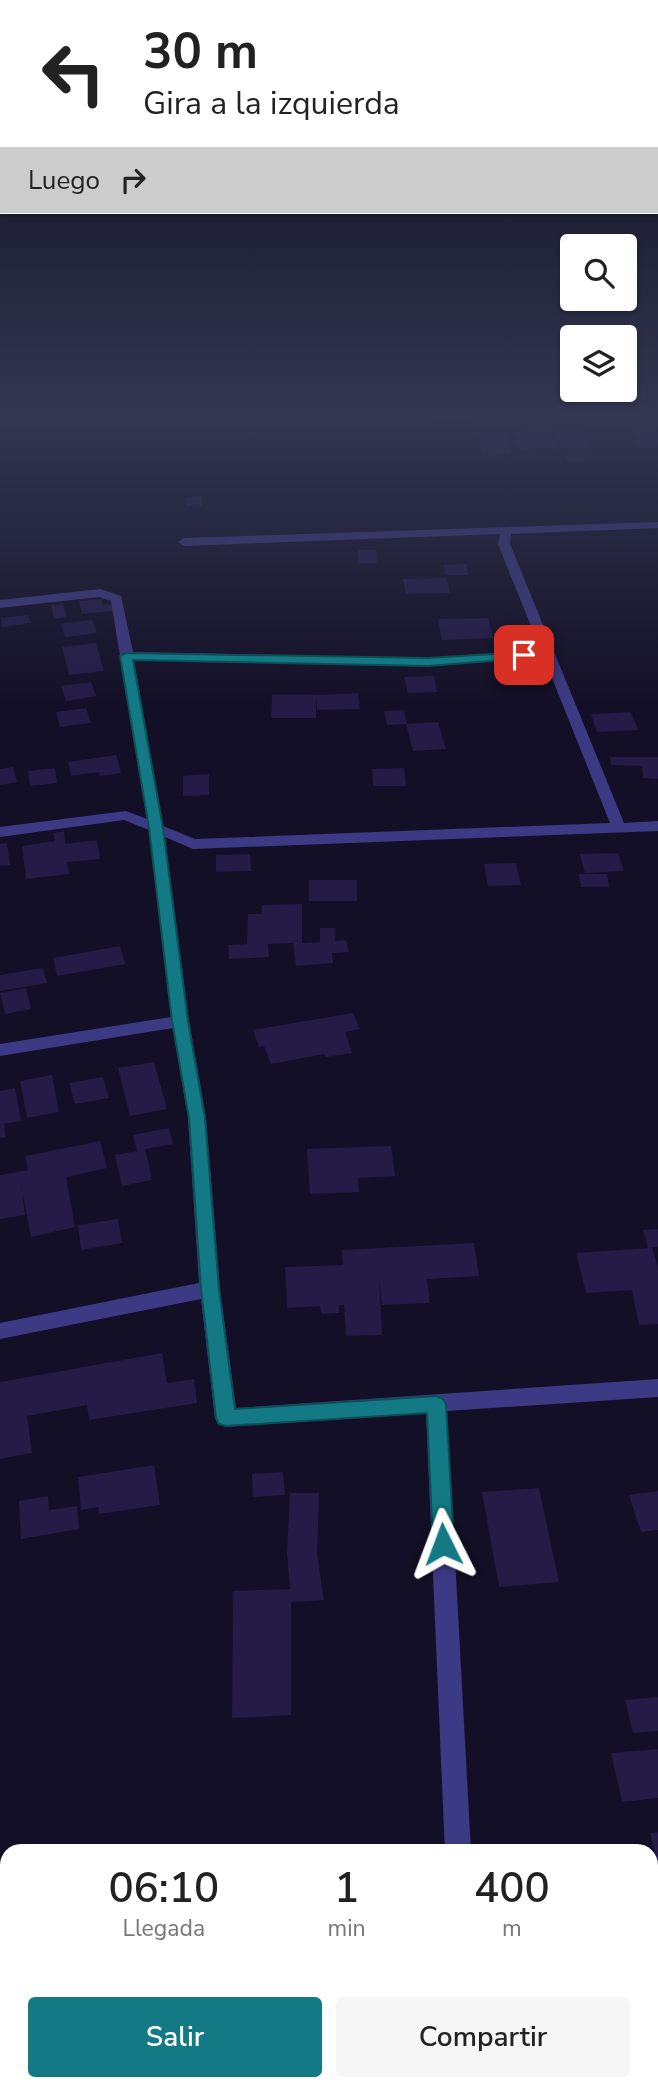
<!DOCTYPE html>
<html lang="es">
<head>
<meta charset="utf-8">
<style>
  body { margin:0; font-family:"Nunito Sans",sans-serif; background:#f6f6f6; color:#222; height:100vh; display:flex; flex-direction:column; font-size:26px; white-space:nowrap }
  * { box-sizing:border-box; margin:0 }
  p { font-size:23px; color:#767676 }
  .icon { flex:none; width:38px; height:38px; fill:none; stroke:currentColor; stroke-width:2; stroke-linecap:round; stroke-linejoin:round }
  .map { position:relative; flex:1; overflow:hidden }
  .drawer { position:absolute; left:0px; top:1844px; width:658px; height:247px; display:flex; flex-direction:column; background:#fff; border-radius:21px 21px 0 0; box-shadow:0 2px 5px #0004 }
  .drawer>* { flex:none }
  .guide { position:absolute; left:0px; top:0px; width:658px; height:214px; box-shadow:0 2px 5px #0004; background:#fff; color:#222; overflow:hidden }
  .buttons { position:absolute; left:560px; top:234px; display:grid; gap:14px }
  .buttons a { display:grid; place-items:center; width:77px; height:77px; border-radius:7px; background:#fff; box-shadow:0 2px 5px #0004; font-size:35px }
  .pin { position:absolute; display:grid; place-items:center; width:60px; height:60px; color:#fff; margin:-30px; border-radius:14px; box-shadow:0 4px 10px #0006 }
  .me { position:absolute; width:77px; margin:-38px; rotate:357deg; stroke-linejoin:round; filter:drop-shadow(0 0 5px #0008) }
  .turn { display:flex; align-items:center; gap:24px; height:147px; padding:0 28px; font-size:32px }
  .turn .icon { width:91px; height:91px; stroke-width:2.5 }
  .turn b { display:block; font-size:49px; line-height:60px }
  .then { display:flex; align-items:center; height:66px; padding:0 28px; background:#0003; gap:14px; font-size:26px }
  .eta { display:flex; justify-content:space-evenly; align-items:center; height:119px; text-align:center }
  .eta b { font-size:42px; font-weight:600; line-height:49px }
  .cta { display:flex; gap:14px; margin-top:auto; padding:14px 28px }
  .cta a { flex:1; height:80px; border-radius:7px; background:#137a85; color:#fff; font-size:28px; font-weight:600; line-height:80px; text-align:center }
  .cta a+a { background:#f6f6f6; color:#222 }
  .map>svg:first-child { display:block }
  .building { fill:#241b47 }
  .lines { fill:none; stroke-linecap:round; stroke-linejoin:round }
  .service { fill:#3d3a85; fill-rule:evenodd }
  .minor { fill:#3d3a85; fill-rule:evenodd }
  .route { fill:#137a85; stroke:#0c4f56; stroke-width:2 }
</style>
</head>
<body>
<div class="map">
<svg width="658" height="2091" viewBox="0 0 658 2091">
  <rect width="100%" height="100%" fill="#130f26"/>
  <g class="building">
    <path d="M 545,419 L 558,449 L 520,451 L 513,432 L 531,431 L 526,420 Z"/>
    <path d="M 626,421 L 649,421 L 658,437 L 658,447 L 640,448 Z"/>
    <path d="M 582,430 L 591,449 L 562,450 L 554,431 Z"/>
    <path d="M 478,432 L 506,432 L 511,453 L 483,454 Z"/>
    <path d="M 605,454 L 608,460 L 567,461 L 565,455 Z"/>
    <path d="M 202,496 L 202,506 L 186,506 L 187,497 Z"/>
    <path d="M 358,550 L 376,550 L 377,563 L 358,563 Z"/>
    <path d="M 467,564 L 468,575 L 446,575 L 444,565 Z"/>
    <path d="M 447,578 L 450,593 L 406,594 L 403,579 Z"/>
    <path d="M 101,599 L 103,605 L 112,604 L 114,611 L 82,614 L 79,601 Z"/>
    <path d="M 63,604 L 67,617 L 54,619 L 51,605 Z"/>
    <path d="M 28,615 L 31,623 L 2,627 L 1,618 Z"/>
    <path d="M 488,618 L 493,638 L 442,640 L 438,619 Z"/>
    <path d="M 92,620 L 97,633 L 65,637 L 61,624 Z"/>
    <path d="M 96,643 L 104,671 L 69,675 L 62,647 Z"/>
    <path d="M 434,676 L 437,692 L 408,693 L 404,677 Z"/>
    <path d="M 91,682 L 96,696 L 66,701 L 61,686 Z"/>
    <path d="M 358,693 L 360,709 L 317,710 L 316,695 Z"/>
    <path d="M 272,695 L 316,695 L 316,718 L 271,718 Z"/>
    <path d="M 86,708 L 91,723 L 60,727 L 56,712 Z"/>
    <path d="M 404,710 L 407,724 L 387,725 L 384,711 Z"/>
    <path d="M 631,712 L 638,730 L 597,732 L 591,714 Z"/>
    <path d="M 438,722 L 446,749 L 413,751 L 406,724 Z"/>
    <path d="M 116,755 L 121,773 L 100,776 L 99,772 L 71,776 L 68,762 Z"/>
    <path d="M 610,757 L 658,757 L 658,779 L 643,778 L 642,766 L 611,765 Z"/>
    <path d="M 13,767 L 17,782 L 0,785 L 0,769 Z"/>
    <path d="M 55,768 L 57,783 L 30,786 L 28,771 Z"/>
    <path d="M 404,768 L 406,786 L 373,786 L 372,769 Z"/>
    <path d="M 209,774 L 209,795 L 183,796 L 183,776 Z"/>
    <path d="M 64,831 L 65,844 L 97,840 L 100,859 L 67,862 L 69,874 L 26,879 L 22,846 L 55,841 L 53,833 Z"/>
    <path d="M 7,843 L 10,865 L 0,866 L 0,844 Z"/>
    <path d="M 618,853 L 624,871 L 585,873 L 580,854 Z"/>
    <path d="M 250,854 L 251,871 L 216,872 L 216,855 Z"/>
    <path d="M 516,863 L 521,885 L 488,886 L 484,864 Z"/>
    <path d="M 579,874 L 607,874 L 609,887 L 581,887 Z"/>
    <rect x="309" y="880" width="48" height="21"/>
    <path d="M 302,904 L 302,943 L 320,942 L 320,928 L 335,928 L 335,941 L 346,940 L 349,952 L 332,953 L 333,963 L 296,966 L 293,943 L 268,944 L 269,957 L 229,959 L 228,945 L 247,944 L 248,914 L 261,914 L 262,905 Z"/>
    <path d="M 120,946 L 125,964 L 57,976 L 53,958 Z"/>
    <path d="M 43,968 L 47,983 L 0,991 L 0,975 Z"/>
    <path d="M 26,988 L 31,1009 L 5,1014 L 0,993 Z"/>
    <path d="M 353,1013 L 360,1029 L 345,1032 L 352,1053 L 326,1057 L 324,1054 L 271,1064 L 264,1046 L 259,1047 L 253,1030 Z"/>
    <path d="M 154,1062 L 167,1109 L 130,1116 L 118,1068 Z"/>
    <path d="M 52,1075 L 59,1112 L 27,1118 L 20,1081 Z"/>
    <path d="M 103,1077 L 109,1098 L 75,1104 L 69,1083 Z"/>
    <path d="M 15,1088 L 21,1121 L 4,1124 L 6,1137 L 0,1138 L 0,1091 Z"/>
    <path d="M 169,1128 L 173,1144 L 145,1149 L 152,1180 L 122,1186 L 115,1155 L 137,1151 L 133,1135 Z"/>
    <path d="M 100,1141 L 107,1168 L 66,1177 L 75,1227 L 31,1237 L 21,1185 L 25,1215 L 0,1219 L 0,1175 L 28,1170 L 25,1156 Z"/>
    <path d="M 391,1146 L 395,1176 L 358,1178 L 359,1192 L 310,1194 L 307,1149 Z"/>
    <path d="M 118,1219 L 122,1243 L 81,1250 L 78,1225 Z"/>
    <path d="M 658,1229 L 658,1247 L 652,1247 L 658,1267 L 658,1324 L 639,1325 L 632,1290 L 586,1293 L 576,1253 L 648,1248 L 643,1230 Z"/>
    <path d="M 474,1243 L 479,1276 L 427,1279 L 430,1303 L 382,1305 L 379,1278 L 382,1335 L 346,1336 L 344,1305 L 339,1305 L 339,1313 L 321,1314 L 320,1306 L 287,1308 L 285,1267 L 343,1265 L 342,1250 Z"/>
    <path d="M 162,1353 L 167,1383 L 194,1379 L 197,1403 L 89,1420 L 87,1405 L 27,1416 L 32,1453 L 0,1459 L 0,1382 Z"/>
    <path d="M 154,1465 L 160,1505 L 99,1514 L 98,1507 L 81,1510 L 78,1477 Z"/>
    <path d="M 283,1472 L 285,1495 L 253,1497 L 252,1474 Z"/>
    <path d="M 539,1488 L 559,1582 L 499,1587 L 482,1492 Z"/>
    <path d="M 658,1491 L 658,1530 L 641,1532 L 629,1495 Z"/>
    <path d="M 290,1493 L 319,1493 L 317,1554 L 324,1600 L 291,1602 L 291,1715 L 232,1718 L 233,1591 L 290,1589 L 287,1553 Z"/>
    <path d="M 48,1496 L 49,1510 L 77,1506 L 79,1529 L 21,1539 L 19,1501 Z"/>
    <path d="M 658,1697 L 658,1731 L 633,1733 L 625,1700 Z"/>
    <path d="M 658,1749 L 658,1798 L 622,1802 L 611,1753 Z"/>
    <path d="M 658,1832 L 658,1861 L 657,1861 L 650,1833 Z"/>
    <path d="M 534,2084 L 632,2084 L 631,2091 L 533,2091 Z"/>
  </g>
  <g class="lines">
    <path class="service" d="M 658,1890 L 658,1914 L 651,1915 L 651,1891 Z"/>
    <g class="minor">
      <path d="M 434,414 L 530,414 L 525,417 L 435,420 L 430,417 Z"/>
      <path d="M 658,522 L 658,528 L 511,534 L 510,544 L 624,823 L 658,821 L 658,831 L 193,849 L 165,837 L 189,1021 L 206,1118 L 220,1289 L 236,1408 L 658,1379 L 658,1397 L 447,1411 L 471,1852 L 445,1852 L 426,1413 L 226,1427 L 218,1424 L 215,1418 L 201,1299 L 0,1339 L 0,1323 L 199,1283 L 188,1118 L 173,1028 L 0,1056 L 0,1044 L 171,1017 L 149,830 L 124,820 L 0,837 L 0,827 L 126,811 L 147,819 L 111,601 L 99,597 L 0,608 L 0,600 L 100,589 L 121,596 L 133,652 L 428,658 L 541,651 L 498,544 L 500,534 L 184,546 L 178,542 L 184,538 ZM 544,658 L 610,823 L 195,839 L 163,826 L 134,660 L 428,666 Z"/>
      <path d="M 398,2084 L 428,2084 L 426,2091 L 396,2091 Z"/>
    </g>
  </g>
  <linearGradient id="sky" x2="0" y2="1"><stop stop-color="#0a0815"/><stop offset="0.59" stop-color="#333752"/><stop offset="1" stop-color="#333752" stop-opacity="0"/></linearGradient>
  <rect width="658" height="707" fill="url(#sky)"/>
  <path class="route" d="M 524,652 L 530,655 L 528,658 L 428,666 L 133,660 L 163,828 L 188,1021 L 205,1118 L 219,1289 L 235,1409 L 436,1396 L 443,1399 L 446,1404 L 454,1544 L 451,1551 L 443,1553 L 436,1551 L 433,1544 L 427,1413 L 226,1426 L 219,1424 L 216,1418 L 201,1289 L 189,1118 L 172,1021 L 149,828 L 120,656 L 126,653 L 428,658 Z"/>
</svg>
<div class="buttons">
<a><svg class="icon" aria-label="search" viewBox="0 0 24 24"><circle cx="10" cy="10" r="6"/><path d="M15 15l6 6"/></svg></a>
<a><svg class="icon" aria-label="layers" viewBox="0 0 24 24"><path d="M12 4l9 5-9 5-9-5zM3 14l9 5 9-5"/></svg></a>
</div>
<div class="pin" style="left:524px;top:655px;background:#d93025"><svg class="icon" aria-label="arrive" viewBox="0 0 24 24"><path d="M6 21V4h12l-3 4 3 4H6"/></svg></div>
<svg class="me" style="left:443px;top:1544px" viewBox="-20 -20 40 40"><path d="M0-17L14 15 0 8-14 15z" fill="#137a85" stroke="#fff" stroke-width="4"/></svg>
<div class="guide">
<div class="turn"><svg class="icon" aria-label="left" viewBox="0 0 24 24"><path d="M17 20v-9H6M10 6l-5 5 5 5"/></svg><div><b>30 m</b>Gira a la izquierda</div></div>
<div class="then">Luego<svg class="icon" aria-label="right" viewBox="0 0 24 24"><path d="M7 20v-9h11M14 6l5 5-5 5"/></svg></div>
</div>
<section class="drawer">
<div class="eta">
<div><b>06:10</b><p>Llegada</p></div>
<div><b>1</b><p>min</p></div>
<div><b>400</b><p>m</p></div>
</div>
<div class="cta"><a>Salir</a><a>Compartir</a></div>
</section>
</div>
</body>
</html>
